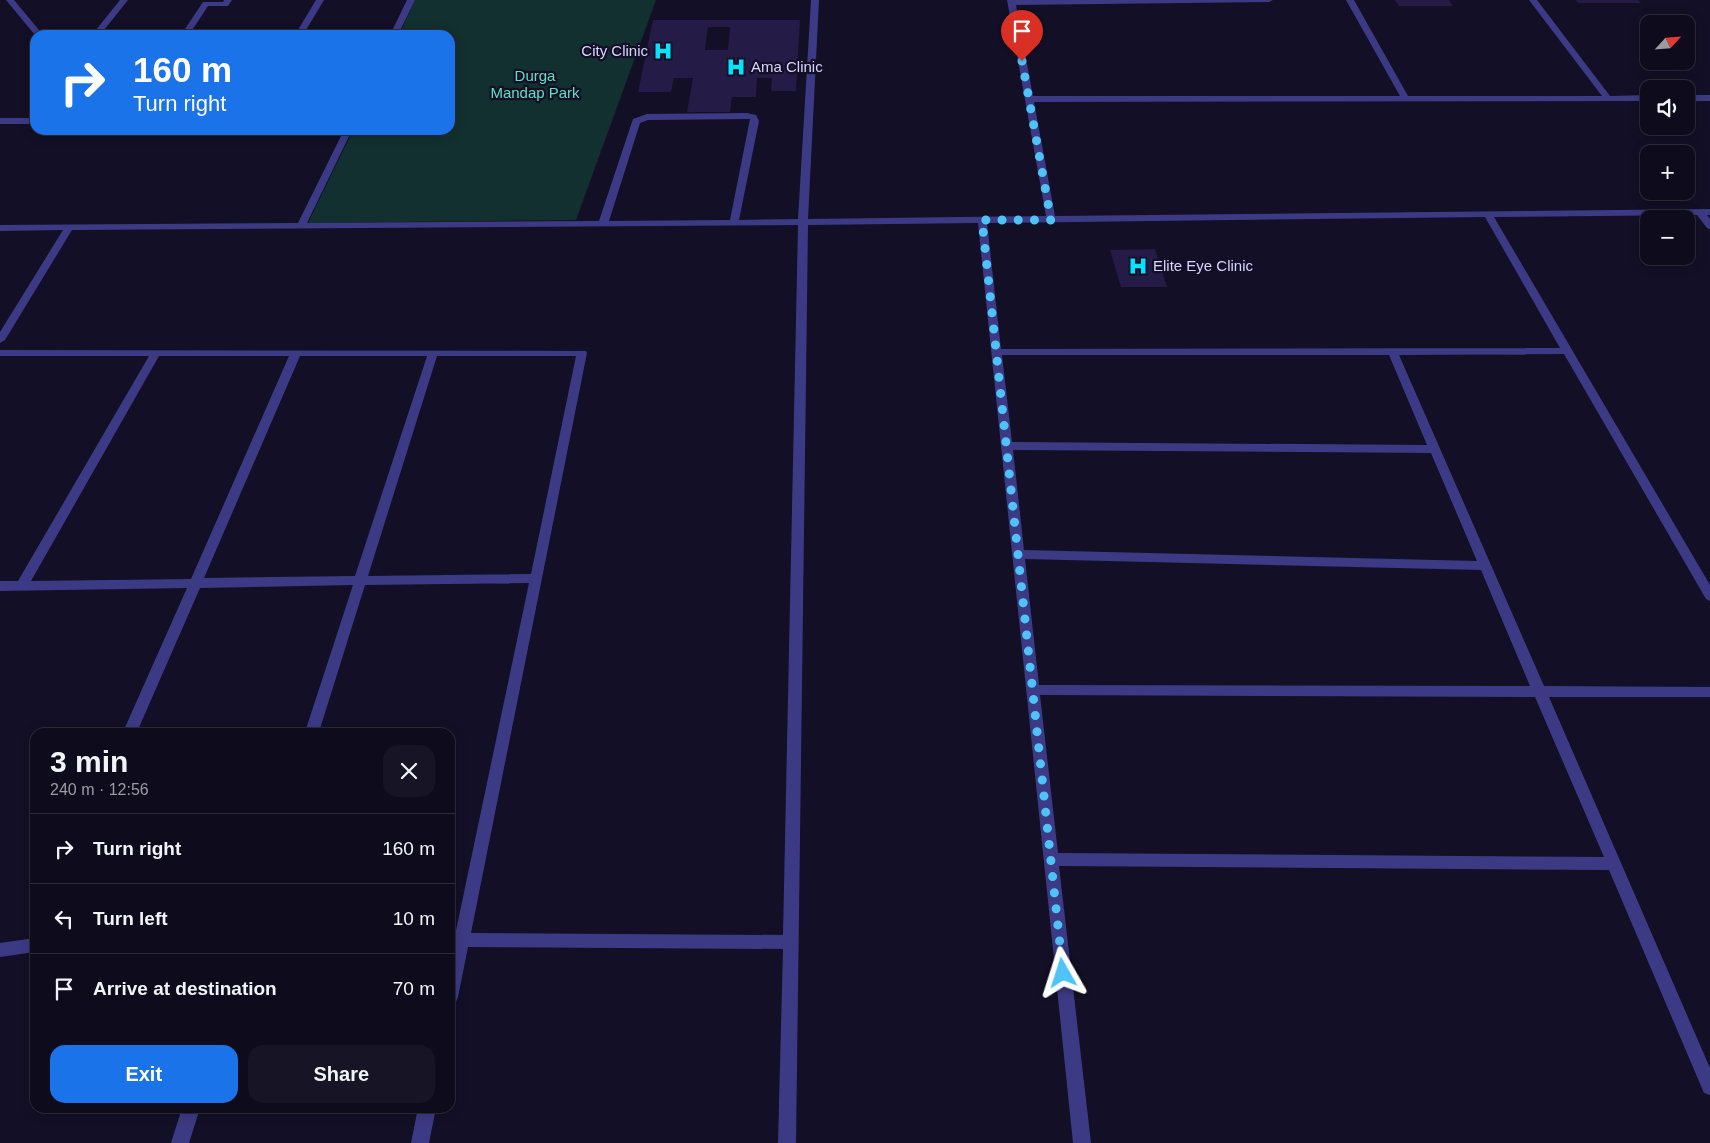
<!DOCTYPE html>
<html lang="en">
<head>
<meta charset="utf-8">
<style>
  body { margin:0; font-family:Arial,sans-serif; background:#171425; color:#f1f3f6; height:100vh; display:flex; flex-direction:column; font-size:19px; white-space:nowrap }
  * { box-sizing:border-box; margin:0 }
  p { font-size:16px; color:#9b9ba3 }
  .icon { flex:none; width:28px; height:28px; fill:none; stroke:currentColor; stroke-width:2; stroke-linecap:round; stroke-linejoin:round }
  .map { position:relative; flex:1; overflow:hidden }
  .details { position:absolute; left:30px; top:728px; width:425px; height:385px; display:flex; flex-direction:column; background:#0e0b1c; border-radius:15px; box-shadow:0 2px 12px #0003,0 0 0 1px #2e2b3b }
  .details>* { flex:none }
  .banner { position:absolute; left:30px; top:30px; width:425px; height:105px; border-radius:15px; box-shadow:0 2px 12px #0003,0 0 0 1px #2e2b3b; background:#1a73e8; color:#fff; overflow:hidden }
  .needle { width:32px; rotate:64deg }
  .controls { position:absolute; left:1640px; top:15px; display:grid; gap:10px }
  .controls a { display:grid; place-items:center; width:55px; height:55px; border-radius:10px; background:#0e0b1c; box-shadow:0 2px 12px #0003,0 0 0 1px #2e2b3b; font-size:25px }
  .pin { position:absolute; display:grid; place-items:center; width:42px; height:42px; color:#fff; margin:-51px -21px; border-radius:50% 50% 50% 0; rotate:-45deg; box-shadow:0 0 5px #0007 }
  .pin .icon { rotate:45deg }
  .me { position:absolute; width:55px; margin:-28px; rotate:354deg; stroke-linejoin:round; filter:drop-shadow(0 0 4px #0008) }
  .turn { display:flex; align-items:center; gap:18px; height:105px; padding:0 20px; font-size:22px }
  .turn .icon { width:65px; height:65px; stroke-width:2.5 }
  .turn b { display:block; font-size:35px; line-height:42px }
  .round { display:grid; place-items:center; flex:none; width:52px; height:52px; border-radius:15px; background:#171425 }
  .summary { display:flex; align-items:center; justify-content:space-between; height:85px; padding:0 20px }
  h1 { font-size:30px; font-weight:700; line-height:38px }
  .primary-button { display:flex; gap:10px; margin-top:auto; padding:10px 20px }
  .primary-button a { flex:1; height:58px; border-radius:15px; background:#1a73e8; color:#fff; font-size:20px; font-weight:700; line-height:58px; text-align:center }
  .primary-button a+a { background:#171425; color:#f1f3f6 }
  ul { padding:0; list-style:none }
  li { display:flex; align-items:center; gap:15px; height:70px; padding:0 20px; border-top:1px solid #2e2b3b }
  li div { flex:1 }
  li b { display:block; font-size:19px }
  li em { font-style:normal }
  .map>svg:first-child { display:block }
  .green { fill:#12302f }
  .building { fill:#241b47; fill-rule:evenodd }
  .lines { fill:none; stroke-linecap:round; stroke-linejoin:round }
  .minor { fill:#3d3a85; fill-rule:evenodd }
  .route { stroke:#4fc3f7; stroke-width:9; stroke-dasharray:0 16.2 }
  .labels { text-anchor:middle; stroke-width:4.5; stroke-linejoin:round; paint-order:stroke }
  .far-poi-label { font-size:15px; fill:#d9d4ff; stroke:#130f26; text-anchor:start }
  .far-park-label { font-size:15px; fill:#5fe0c0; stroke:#130f26 }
</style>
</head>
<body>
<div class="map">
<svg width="1710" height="1143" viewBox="0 0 1710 1143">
  <rect width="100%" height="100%" fill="#130f26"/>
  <path class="green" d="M 415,0 L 656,0 L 576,220 L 308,223 L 353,130 L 450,130 L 450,35 L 399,35 Z"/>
  <g class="building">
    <path d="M 1395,0 L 1449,0 L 1453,6 L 1399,6 Z"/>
    <path d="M 1576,0 L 1638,0 L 1641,3 L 1578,3 Z"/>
    <path d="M 653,20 L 800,20 L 796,91 L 771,91 L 772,78 L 757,78 L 756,97 L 732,97 L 730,112 L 687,112 L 693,78 L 674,78 L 671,92 L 638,92 ZM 708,27 L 730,27 L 728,50 L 705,50 Z"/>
    <path d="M 1155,249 L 1167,287 L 1121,287 L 1110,250 Z"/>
  </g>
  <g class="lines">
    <g class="minor">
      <path d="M 6,0 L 14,0 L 43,35 L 35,35 Z"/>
      <path d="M 120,0 L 128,0 L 100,35 L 92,35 Z"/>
      <path d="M 224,0 L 232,0 L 228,6 L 208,6 L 189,35 L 181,35 L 203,2 L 223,2 Z"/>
      <path d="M 316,0 L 324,0 L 303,35 L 295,35 Z"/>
      <path d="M 407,0 L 415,0 L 398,35 L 390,35 Z"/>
      <path d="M 811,0 L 819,0 L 808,219 L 1046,216 L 1007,0 L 1273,0 L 1269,2 L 1016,5 L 1033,96 L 1400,96 L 1346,0 L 1354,0 L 1408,96 L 1602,96 L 1529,0 L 1537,0 L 1610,96 L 1649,95 L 1649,101 L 1034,102 L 1055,216 L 1710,209 L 1710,215 L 1707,215 L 1710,219 L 1710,229 L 1707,228 L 1697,215 L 1494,217 L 1710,585 L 1710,601 L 1706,599 L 1564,354 L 1399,355 L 1544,686 L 1710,687 L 1710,697 L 1549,697 L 1710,1068 L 1710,1095 L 1704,1093 L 1609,870 L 1059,866 L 1091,1143 L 1073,1143 L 978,223 L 808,225 L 796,1143 L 778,1143 L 783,949 L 468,947 L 458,997 L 456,1002 L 450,1004 L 450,959 L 529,583 L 365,585 L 319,732 L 305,732 L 353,585 L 200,588 L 137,732 L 123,732 L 187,588 L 0,591 L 0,581 L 18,581 L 149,356 L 0,356 L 0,350 L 586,351 L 587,353 L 471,933 L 783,935 L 798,225 L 72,230 L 5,340 L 0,343 L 0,332 L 63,230 L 0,231 L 0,225 L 298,223 L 344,130 L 352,130 L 307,223 L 599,221 L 633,119 L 647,114 L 747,113 L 756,115 L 759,121 L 739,220 L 798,219 ZM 750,119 L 730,220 L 609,221 L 640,123 L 648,120 ZM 1485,217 L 1560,348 L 1001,349 L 987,223 ZM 1002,355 L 1389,355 L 1427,445 L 1012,442 ZM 159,356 L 289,356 L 191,579 L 31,581 ZM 300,356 L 427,356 L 355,576 L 204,578 ZM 437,356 L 576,356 L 531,574 L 368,576 ZM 1013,450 L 1431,453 L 1477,561 L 1024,550 ZM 1025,559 L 1481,570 L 1530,686 L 1039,685 ZM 1040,695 L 1535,697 L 1604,857 L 1058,853 Z"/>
      <rect x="1686" y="95" width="24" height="6"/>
      <rect x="0" y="118" width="35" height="6"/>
      <path d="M 35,938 L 35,952 L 0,957 L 0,943 Z"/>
      <path d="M 182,1108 L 200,1108 L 189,1143 L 171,1143 Z"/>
      <path d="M 418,1108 L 436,1108 L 429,1143 L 411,1143 Z"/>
    </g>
  </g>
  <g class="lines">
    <path class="route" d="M 1022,61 L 1051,220 L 982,220 L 1063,973"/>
  </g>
  <defs>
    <g id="hospital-bare" transform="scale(1.5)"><path d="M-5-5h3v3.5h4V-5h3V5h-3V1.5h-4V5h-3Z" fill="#00e5ff" stroke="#130f26" stroke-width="2.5" paint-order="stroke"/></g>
  </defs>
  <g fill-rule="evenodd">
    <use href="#hospital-bare" x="663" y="51"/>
    <use href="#hospital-bare" x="736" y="67"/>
    <use href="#hospital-bare" x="1138" y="266"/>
  </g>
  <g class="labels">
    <g class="far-poi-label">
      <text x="648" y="56" text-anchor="end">City Clinic</text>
      <text x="751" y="72">Ama Clinic</text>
      <text x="1153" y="271">Elite Eye Clinic</text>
    </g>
    <g class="far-park-label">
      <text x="535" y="81">Durga<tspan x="535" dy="17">Mandap Park</tspan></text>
    </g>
  </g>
</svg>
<div class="controls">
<a><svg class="needle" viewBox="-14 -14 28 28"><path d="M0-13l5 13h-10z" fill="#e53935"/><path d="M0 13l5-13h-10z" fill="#9b9ba3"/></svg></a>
<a><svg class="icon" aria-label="sound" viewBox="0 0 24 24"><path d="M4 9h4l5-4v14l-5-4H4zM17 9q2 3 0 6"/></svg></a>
<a>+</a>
<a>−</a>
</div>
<div class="pin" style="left:1022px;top:61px;background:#d93025"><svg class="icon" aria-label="arrive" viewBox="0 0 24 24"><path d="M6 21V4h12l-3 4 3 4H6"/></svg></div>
<svg class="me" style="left:1063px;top:973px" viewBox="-20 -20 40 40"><path d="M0-17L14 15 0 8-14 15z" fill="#4fc3f7" stroke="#fff" stroke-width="4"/></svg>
<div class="banner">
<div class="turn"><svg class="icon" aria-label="right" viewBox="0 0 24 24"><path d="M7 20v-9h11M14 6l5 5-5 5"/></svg><div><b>160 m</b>Turn right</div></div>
</div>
<section class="details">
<div class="summary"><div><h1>3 min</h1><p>240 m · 12:56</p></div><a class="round"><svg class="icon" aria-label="close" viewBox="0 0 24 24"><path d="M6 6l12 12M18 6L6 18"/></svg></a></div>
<ul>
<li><svg class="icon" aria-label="right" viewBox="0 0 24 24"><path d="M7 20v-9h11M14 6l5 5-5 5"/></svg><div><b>Turn right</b></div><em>160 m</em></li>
<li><svg class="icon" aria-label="left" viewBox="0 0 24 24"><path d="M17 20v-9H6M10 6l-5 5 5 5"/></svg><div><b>Turn left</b></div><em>10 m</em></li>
<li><svg class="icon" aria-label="arrive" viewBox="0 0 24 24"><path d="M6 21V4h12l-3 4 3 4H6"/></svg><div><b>Arrive at destination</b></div><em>70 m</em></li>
</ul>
<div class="primary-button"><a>Exit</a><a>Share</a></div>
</section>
</div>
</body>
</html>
